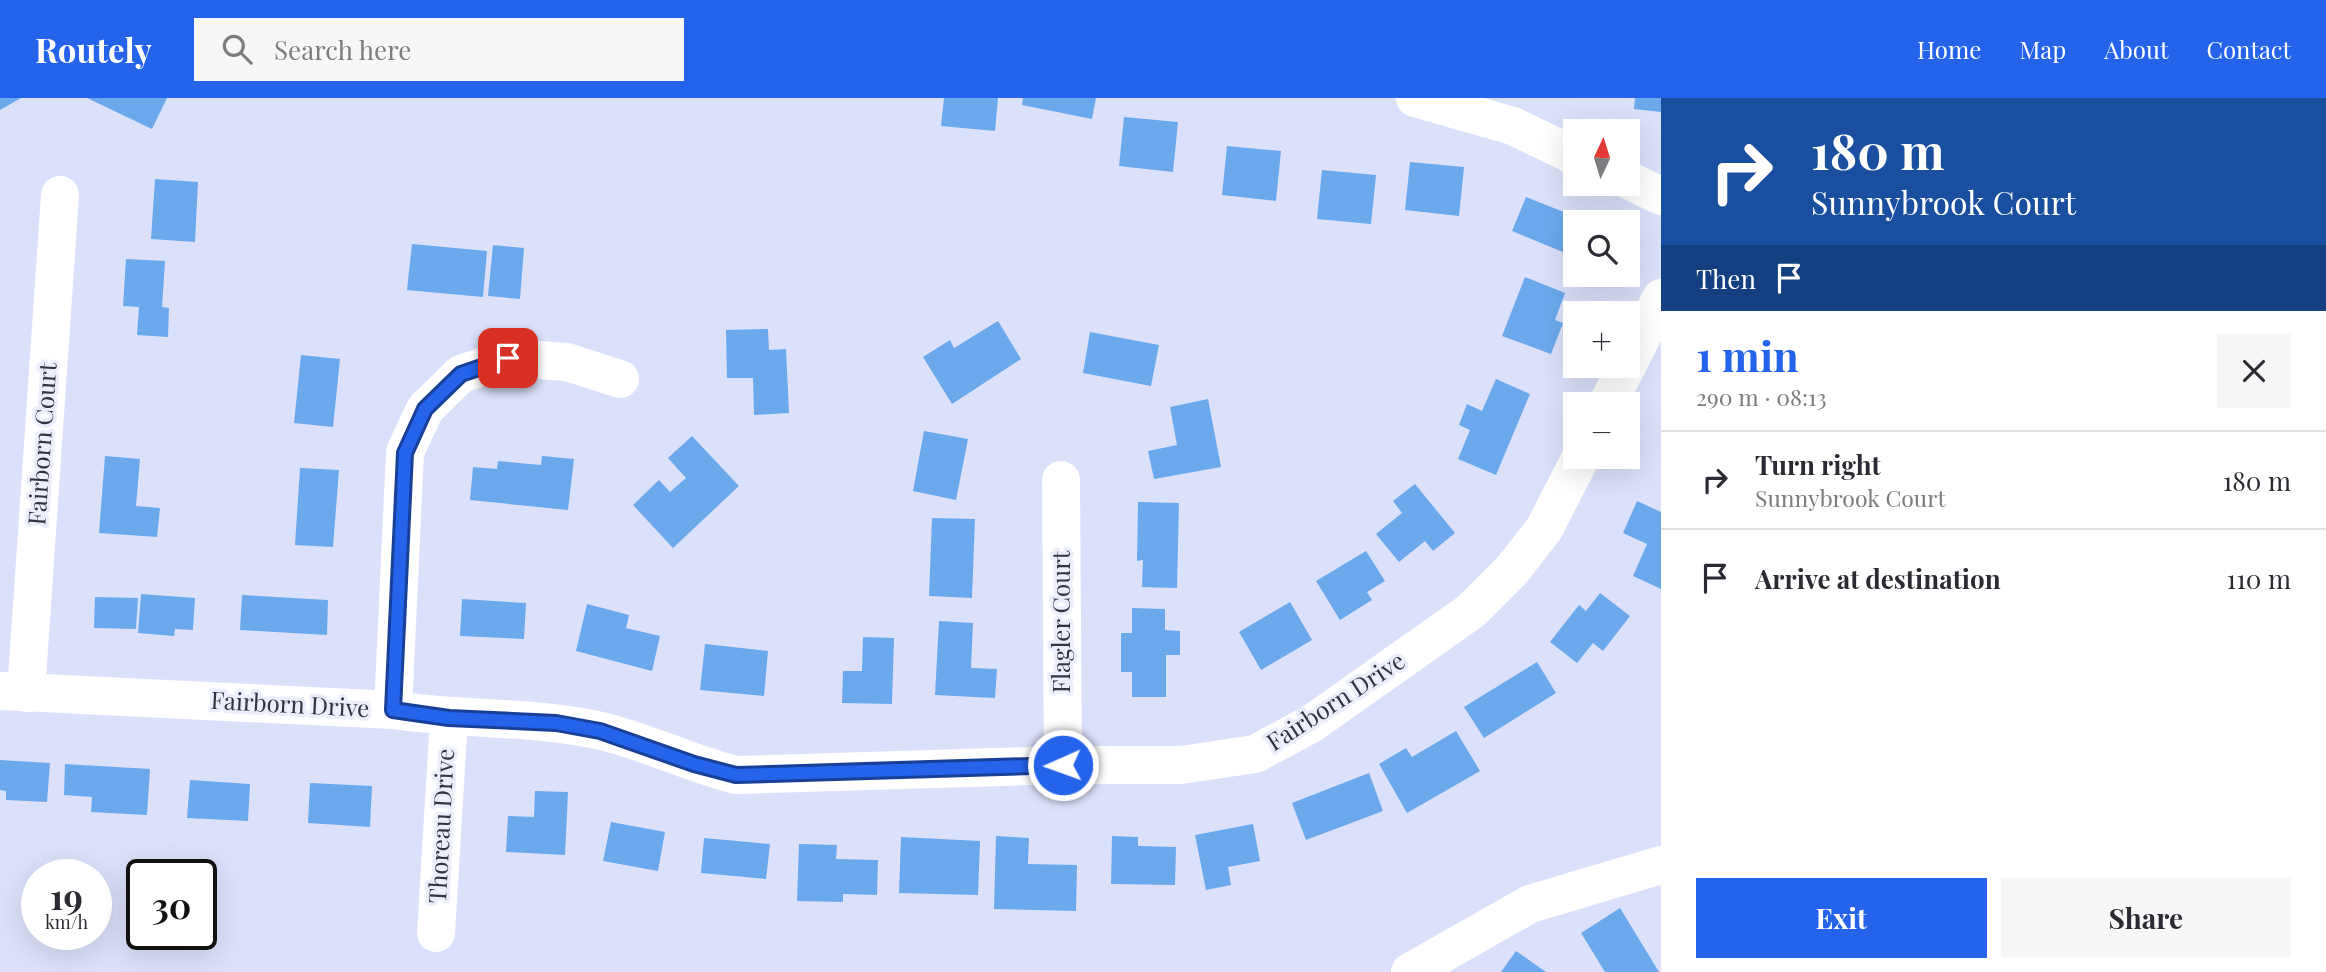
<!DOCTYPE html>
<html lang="en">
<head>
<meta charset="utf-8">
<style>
  body { margin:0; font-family:"Playfair Display",serif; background:#f7f7f7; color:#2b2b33; height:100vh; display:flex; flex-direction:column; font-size:26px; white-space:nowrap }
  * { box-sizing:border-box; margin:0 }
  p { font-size:23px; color:#7c7c81 }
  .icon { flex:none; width:38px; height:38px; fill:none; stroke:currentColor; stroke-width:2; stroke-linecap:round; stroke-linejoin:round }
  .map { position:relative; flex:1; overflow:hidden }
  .drawer { display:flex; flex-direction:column; background:#fff; width:665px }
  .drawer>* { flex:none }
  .top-card { background:#1a4fa0; color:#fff; overflow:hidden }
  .needle { width:46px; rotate:4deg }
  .fabs { position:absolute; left:1563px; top:21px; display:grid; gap:14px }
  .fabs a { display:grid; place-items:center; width:77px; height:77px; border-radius:0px; background:#fff; box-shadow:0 7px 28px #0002; font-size:35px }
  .speed { position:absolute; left:21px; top:761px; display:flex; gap:14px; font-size:35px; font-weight:700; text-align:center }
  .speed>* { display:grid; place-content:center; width:91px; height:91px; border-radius:50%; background:#fff; box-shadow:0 7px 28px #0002; line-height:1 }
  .speed small { font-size:18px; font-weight:400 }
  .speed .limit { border:4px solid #111; border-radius:10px; background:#fff; color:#111 }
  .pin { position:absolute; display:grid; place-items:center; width:60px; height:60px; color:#fff; margin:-30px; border-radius:14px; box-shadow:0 4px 10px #0006 }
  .me { position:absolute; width:77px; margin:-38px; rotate:268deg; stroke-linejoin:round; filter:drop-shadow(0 0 5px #0008) }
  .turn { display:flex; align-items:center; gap:24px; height:147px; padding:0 35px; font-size:32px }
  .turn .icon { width:91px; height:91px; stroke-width:2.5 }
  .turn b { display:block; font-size:49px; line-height:60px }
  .then { display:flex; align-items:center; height:66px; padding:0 35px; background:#0003; gap:14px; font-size:26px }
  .round { display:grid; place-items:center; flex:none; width:74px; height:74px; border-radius:0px; background:#f7f7f7 }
  .headline { display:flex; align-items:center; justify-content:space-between; height:119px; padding:0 35px }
  h1 { font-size:42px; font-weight:700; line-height:52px; color:#2563eb }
  .button { display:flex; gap:14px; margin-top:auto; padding:14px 35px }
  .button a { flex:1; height:80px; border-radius:0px; background:#2563eb; color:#fff; font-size:28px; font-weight:700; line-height:80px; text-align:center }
  .button a+a { background:#f7f7f7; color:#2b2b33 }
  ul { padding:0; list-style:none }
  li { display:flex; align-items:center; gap:21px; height:98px; padding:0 35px; border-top:2px solid #e1e1e2 }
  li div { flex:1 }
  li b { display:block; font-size:26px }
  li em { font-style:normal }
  header { display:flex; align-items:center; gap:42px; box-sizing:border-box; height:98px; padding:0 35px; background:#2563eb; color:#fff }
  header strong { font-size:33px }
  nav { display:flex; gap:38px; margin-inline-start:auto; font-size:24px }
  .search { width:490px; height:63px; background:#f7f7f7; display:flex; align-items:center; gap:18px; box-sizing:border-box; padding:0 24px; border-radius:0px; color:#7c7c81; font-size:26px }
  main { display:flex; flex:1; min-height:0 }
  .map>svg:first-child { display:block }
  .building { fill:#6ba9ec }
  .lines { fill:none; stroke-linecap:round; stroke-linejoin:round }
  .minor { stroke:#fff; stroke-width:38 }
  .route-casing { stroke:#184099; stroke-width:18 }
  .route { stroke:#2563eb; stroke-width:12 }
  .labels { text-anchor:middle; stroke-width:7; stroke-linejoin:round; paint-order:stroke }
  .street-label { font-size:24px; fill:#323541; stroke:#eceffb }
</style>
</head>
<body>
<header>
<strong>Routely</strong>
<div class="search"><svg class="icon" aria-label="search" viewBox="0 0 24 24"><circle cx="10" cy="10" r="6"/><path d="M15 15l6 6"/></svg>Search here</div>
<nav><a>Home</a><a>Map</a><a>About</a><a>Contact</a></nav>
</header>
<main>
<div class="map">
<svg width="1661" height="874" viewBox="0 0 1661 874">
  <rect width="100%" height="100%" fill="#dbe1fa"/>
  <g class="building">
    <path d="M 0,0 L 21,0 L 0,12 Z"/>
    <path d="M 87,0 L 167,0 L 152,31 Z"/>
    <path d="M 944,0 L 998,0 L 995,33 L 941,28 Z"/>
    <path d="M 1023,0 L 1096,0 L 1092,21 L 1022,7 Z"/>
    <path d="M 1635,0 L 1661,0 L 1661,14 L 1634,11 Z"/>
    <path d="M 1124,19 L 1178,24 L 1173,74 L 1119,68 Z"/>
    <path d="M 1227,48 L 1281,53 L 1276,103 L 1222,97 Z"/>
    <path d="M 1410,64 L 1464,69 L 1459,118 L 1405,112 Z"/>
    <path d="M 1322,72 L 1376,77 L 1371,126 L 1317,121 Z"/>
    <path d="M 155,81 L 198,84 L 195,144 L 151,141 Z"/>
    <path d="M 1526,99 L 1589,124 L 1575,124 L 1575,159 L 1512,133 Z"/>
    <path d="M 412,146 L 487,153 L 483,199 L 407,192 Z"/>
    <path d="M 493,147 L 524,150 L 520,201 L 488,198 Z"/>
    <path d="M 126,161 L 165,163 L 162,209 L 169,210 L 168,239 L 137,237 L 139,209 L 123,208 Z"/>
    <path d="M 1525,179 L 1565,195 L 1555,222 L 1563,225 L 1551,256 L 1502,238 Z"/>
    <path d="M 998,223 L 1021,261 L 952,306 L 923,259 L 950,242 L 954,250 Z"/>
    <path d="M 768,231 L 769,252 L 786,251 L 789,315 L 754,317 L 753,280 L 727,280 L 726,232 Z"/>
    <path d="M 1090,234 L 1159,247 L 1151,288 L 1083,275 Z"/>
    <path d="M 301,257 L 340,261 L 333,329 L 294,325 Z"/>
    <path d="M 1496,281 L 1530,296 L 1496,377 L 1458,361 L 1470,332 L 1459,327 L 1467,306 L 1482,313 Z"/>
    <path d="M 1208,301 L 1221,369 L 1154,381 L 1148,353 L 1177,347 L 1170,309 Z"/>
    <path d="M 924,333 L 968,341 L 956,402 L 913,393 Z"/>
    <path d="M 692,338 L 739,388 L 673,450 L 633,407 L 659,382 L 670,394 L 686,380 L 668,360 Z"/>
    <path d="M 105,358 L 140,361 L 136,408 L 160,410 L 157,439 L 99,435 Z"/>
    <path d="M 542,358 L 574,361 L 568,412 L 470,402 L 473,369 L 497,371 L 498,363 L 541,367 Z"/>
    <path d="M 300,370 L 339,372 L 333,449 L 295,447 Z"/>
    <path d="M 1415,386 L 1455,435 L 1433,453 L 1425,443 L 1399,464 L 1376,436 L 1402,415 L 1393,403 Z"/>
    <path d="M 1637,403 L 1661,414 L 1661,491 L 1633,478 L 1647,446 L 1623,435 Z"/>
    <path d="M 1138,404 L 1179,405 L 1177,490 L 1142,489 L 1143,462 L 1137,463 Z"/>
    <path d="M 932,420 L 975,421 L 972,500 L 929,498 Z"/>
    <path d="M 1366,453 L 1385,483 L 1367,494 L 1372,502 L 1340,522 L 1316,483 Z"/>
    <path d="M 1600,495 L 1630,518 L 1603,553 L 1593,545 L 1577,565 L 1550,544 L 1579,507 L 1586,513 Z"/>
    <path d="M 141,496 L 195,500 L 193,532 L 175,531 L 174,538 L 138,535 Z"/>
    <path d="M 242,497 L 328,502 L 327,537 L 240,532 Z"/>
    <path d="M 95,499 L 138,500 L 136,531 L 94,530 Z"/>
    <path d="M 462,501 L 526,505 L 524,541 L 460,538 Z"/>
    <path d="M 1290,504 L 1312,542 L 1261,572 L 1239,534 Z"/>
    <path d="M 587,506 L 629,517 L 626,530 L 660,538 L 652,573 L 576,553 Z"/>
    <path d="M 1132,510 L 1165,511 L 1165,532 L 1180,533 L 1180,557 L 1166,557 L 1166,599 L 1132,599 L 1132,574 L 1121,574 L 1121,535 L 1132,535 Z"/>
    <path d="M 939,523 L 973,525 L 971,570 L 997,571 L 995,600 L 935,597 Z"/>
    <path d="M 863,539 L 894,540 L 892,606 L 842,605 L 843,573 L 862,573 Z"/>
    <path d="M 705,546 L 768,553 L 764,598 L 700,592 Z"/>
    <path d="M 1537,564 L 1556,595 L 1484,640 L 1464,609 Z"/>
    <path d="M 1456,633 L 1480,673 L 1407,715 L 1379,666 L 1406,650 L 1412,659 Z"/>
    <path d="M 0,662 L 50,665 L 47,704 L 6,702 L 6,693 L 0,692 Z"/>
    <path d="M 65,666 L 150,671 L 147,717 L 91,714 L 92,699 L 64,697 Z"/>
    <path d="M 1369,675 L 1383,713 L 1306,742 L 1292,705 Z"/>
    <path d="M 190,682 L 250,686 L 248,723 L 187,720 Z"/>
    <path d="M 310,685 L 372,688 L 370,729 L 308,725 Z"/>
    <path d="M 535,693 L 568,694 L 565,757 L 506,754 L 508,718 L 534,719 Z"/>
    <path d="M 611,724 L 665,734 L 658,773 L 603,763 Z"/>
    <path d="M 1253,726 L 1260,763 L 1228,769 L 1231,787 L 1206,792 L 1195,737 Z"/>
    <path d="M 996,738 L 1029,740 L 1028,766 L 1077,767 L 1076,813 L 994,811 Z"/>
    <path d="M 1112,738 L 1138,739 L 1138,748 L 1176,749 L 1175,787 L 1111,786 Z"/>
    <path d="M 901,739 L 980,743 L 978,797 L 899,795 Z"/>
    <path d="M 704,740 L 770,746 L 766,781 L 701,775 Z"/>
    <path d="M 799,746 L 837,747 L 836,761 L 878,762 L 877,797 L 843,796 L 843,804 L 797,803 Z"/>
    <path d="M 1620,810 L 1659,874 L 1605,874 L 1581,835 Z"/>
    <path d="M 1516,853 L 1546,874 L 1501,874 Z"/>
  </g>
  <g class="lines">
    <g class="minor">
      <path d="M 1415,0 L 1513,28 L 1575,58"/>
      <path d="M 1628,82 L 1661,98"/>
      <path d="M 1628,266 L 1661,200"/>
      <path d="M 1607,306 L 1627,268"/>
      <path d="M 1061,382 L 1063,667"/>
      <path d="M 0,593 L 393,612 C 460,622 531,618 597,632 C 643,642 689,665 736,677 L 1063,667 L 1181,667 L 1255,656 L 1311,626 L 1471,513 L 1512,472 L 1544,431 L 1581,359"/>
      <path d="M 26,595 L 60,97"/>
      <path d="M 393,612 L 405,354 L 425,311 L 461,276 L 508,260 L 567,264 L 620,281"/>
      <path d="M 436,835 L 449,620"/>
      <path d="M 1410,874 L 1530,806 L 1661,767"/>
    </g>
  </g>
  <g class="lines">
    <g class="route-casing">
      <path id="route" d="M 508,260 L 461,276 L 425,311 L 405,355 L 393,612 L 449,620 L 556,625 L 600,633 L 694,666 L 736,677 L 1063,667"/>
    </g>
    <use href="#route" class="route"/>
  </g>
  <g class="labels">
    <g class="street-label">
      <text transform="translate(43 346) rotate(-86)" y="8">Fairborn Court</text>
      <text transform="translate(1062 524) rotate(-90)" y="8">Flagler Court</text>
      <text transform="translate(1336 604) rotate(-33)" y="8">Fairborn Drive</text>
      <text transform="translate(290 607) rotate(3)" y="8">Fairborn Drive</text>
      <text transform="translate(442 728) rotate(-87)" y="8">Thoreau Drive</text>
    </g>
  </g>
</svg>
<div class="fabs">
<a><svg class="needle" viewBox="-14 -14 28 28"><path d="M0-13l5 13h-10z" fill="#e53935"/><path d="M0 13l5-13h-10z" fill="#7c7c81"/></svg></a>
<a><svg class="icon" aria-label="search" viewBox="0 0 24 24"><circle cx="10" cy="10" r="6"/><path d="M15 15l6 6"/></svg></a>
<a>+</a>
<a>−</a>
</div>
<div class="speed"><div>19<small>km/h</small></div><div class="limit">30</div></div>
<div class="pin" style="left:508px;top:260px;background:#d93025"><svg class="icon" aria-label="arrive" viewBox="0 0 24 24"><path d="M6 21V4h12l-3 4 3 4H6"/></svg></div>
<svg class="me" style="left:1063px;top:667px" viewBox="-20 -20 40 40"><circle r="17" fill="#2563eb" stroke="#fff" stroke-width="3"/><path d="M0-11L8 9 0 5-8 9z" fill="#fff"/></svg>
</div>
<section class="drawer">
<div class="top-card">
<div class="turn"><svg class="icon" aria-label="right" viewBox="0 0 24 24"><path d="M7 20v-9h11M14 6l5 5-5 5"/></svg><div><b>180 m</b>Sunnybrook Court</div></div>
<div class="then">Then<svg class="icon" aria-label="arrive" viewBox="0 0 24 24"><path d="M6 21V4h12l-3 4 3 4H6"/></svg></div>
</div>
<div class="headline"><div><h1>1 min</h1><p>290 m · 08:13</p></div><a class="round"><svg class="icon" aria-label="close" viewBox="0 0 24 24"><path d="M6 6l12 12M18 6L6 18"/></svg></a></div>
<ul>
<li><svg class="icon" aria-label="right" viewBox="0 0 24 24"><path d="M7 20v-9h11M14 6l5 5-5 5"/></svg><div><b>Turn right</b><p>Sunnybrook Court</p></div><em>180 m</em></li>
<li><svg class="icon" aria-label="arrive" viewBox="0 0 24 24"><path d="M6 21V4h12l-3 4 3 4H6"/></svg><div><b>Arrive at destination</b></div><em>110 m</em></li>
</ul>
<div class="button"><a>Exit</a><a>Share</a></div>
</section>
</main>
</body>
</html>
